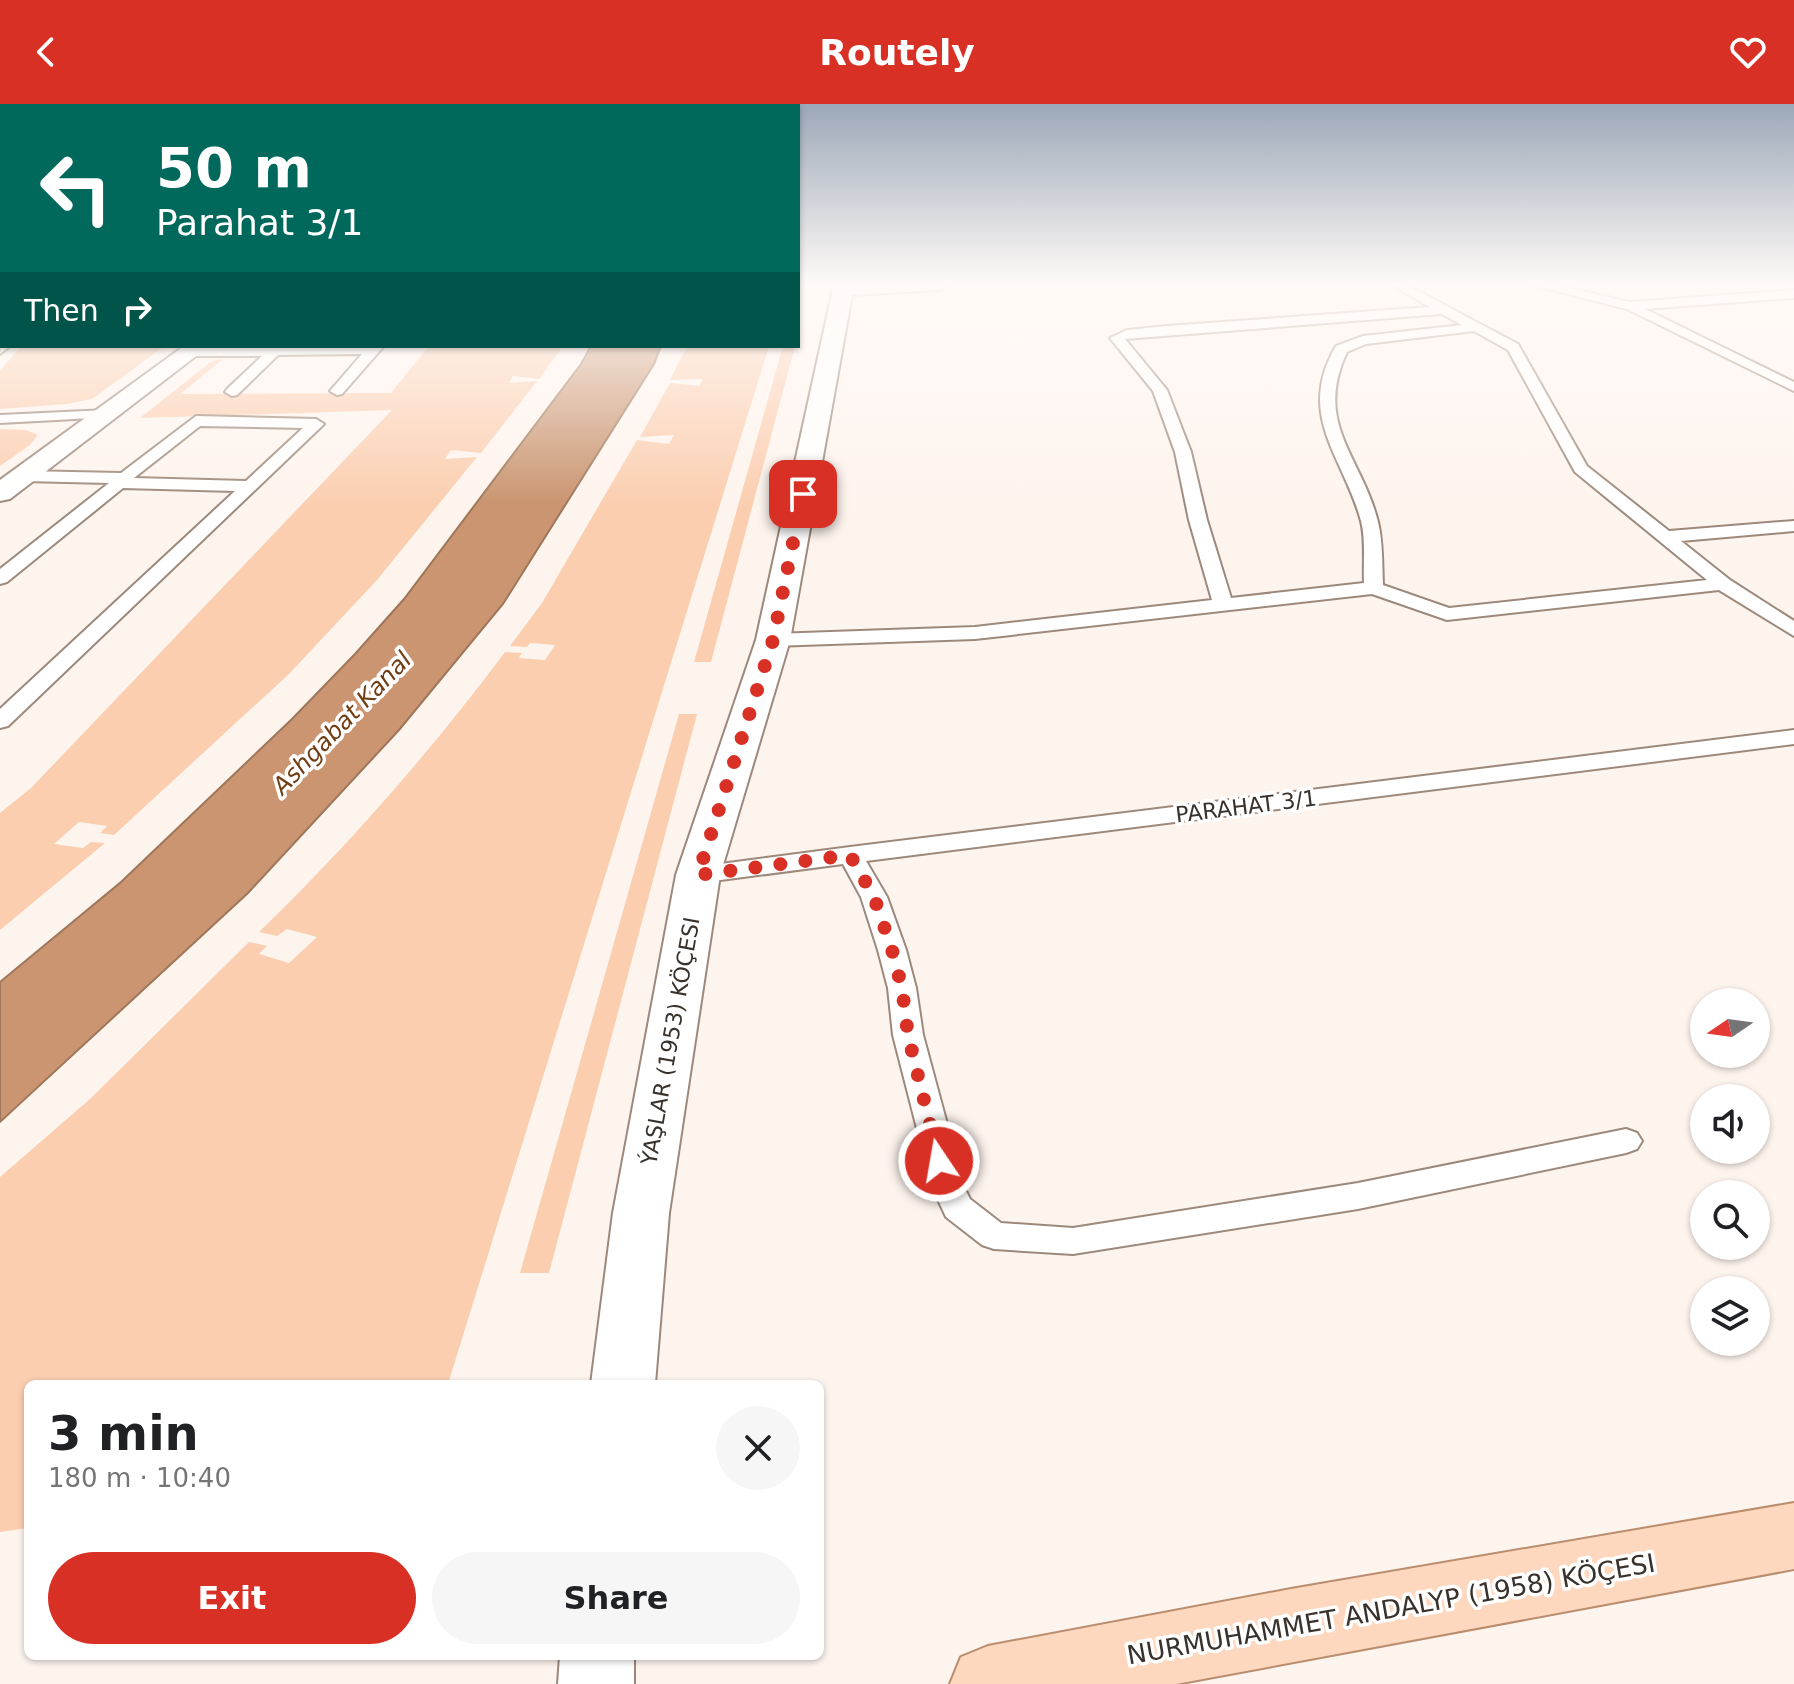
<!DOCTYPE html>
<html lang="en">
<head>
<meta charset="utf-8">
<style>
  body { margin:0; font-family:"DejaVu Sans",sans-serif; background:#f6f6f6; color:#202124; height:100vh; display:flex; flex-direction:column; font-size:30px; white-space:nowrap }
  * { box-sizing:border-box; margin:0 }
  p { font-size:26px; color:#757577 }
  .icon { flex:none; width:44px; height:44px; fill:none; stroke:currentColor; stroke-width:2; stroke-linecap:round; stroke-linejoin:round }
  .map { position:relative; flex:1; overflow:hidden }
  .sheet { position:absolute; left:24px; top:1276px; width:800px; height:280px; display:flex; flex-direction:column; background:#fff; border-radius:12px; box-shadow:0 2px 6px #0004 }
  .sheet>* { flex:none }
  .top-card { position:absolute; left:0px; top:0px; width:800px; height:244px; box-shadow:0 2px 6px #0004; background:#00695c; color:#fff; overflow:hidden }
  .needle { width:52px; rotate:257deg }
  .controls { position:absolute; left:1690px; top:884px; display:grid; gap:16px }
  .controls a { display:grid; place-items:center; width:80px; height:80px; border-radius:50%; background:#fff; box-shadow:0 2px 6px #0004; font-size:40px }
  .pin { position:absolute; display:grid; place-items:center; width:68px; height:68px; color:#fff; margin:-34px; border-radius:16px; box-shadow:0 4px 12px #0006 }
  .me { position:absolute; width:88px; margin:-44px; rotate:348deg; stroke-linejoin:round; filter:drop-shadow(0 0 6px #0008) }
  .turn { display:flex; align-items:center; gap:28px; height:168px; padding:0 24px; font-size:36px }
  .turn .icon { width:104px; height:104px; stroke-width:2.5 }
  .turn b { display:block; font-size:56px; line-height:68px }
  .then { display:flex; align-items:center; height:76px; padding:0 24px; background:#0003; gap:16px; font-size:30px }
  .round { display:grid; place-items:center; flex:none; width:84px; height:84px; border-radius:42px; background:#f6f6f6 }
  .head { display:flex; align-items:center; justify-content:space-between; height:136px; padding:0 24px }
  h1 { font-size:48px; font-weight:600; line-height:60px }
  .cta { display:flex; gap:16px; margin-top:auto; padding:16px 24px }
  .cta a { flex:1; height:92px; border-radius:48px; background:#d93025; color:#fff; font-size:32px; font-weight:600; line-height:92px; text-align:center }
  .cta a+a { background:#f6f6f6; color:#202124 }
  header { display:flex; justify-content:space-between; align-items:center; height:104px; padding:0 24px; background:#d93025; color:#fff; font-size:36px; font-weight:600 }
  .map>svg:first-child { display:block }
  .green { fill:#fbceb0 }
  .water { fill:#ca9570; stroke:#9e775b; stroke-width:2 }
  .lines { fill:none; stroke-linecap:round; stroke-linejoin:round }
  .lane-casing { stroke:#9d897b; stroke-width:4 }
  .street-casing { stroke:#9d897b; stroke-width:4 }
  .primary-casing { stroke:#b98d6e; stroke-width:4 }
  .lane { fill:#fff; fill-rule:evenodd }
  .street { fill:#fff; fill-rule:evenodd }
  .primary { fill:#fed8be; fill-rule:evenodd }
  .route { stroke:#d93025; stroke-width:14; stroke-dasharray:0 25.2 }
  .labels { text-anchor:middle; stroke-width:7; stroke-linejoin:round; paint-order:stroke }
  .street-label { font-size:22px; fill:#39312b; stroke:#fff }
  .water-label { font-size:24px; font-style:italic; fill:#713e14; stroke:#fff }
  .near-street-label { font-size:26px; fill:#39312b; stroke:#fff }
</style>
</head>
<body>
<header><svg class="icon" aria-label="back" viewBox="0 0 24 24"><path d="M15 5l-7 7 7 7"/></svg>Routely<svg class="icon" aria-label="heart" viewBox="0 0 24 24"><path d="M12 20l-8-8c-3-5 5-10 8-4 3-6 11-1 8 4z"/></svg></header>
<div class="map">
<svg width="1794" height="1580" viewBox="0 0 1794 1580">
  <rect width="100%" height="100%" fill="#fef4ee"/>
  <g class="green">
    <path d="M 21,242 L 165,242 L 92,295 L 66,300 L 0,305 L 0,267 Z"/>
    <path d="M 429,242 L 563,242 L 539,275 L 513,272 L 509,279 L 537,277 L 481,349 L 451,346 L 445,355 L 477,353 L 377,476 L 289,570 L 114,731 L 100,729 L 107,722 L 79,718 L 54,740 L 83,744 L 91,738 L 105,739 L 0,826 L 0,709 L 31,684 L 392,306 L 140,314 L 212,257 L 223,255 L 180,290 L 391,289 Z"/>
    <path d="M 687,242 L 769,242 L 448,1280 L 28,1280 L 28,1424 L 0,1428 L 0,1073 L 90,995 L 249,838 L 267,842 L 259,850 L 289,859 L 317,833 L 287,825 L 277,832 L 259,828 C 348,742 431,647 505,548 L 522,549 L 519,554 L 545,556 L 555,541 L 530,539 L 527,543 L 510,542 L 542,499 L 637,336 L 669,340 L 674,331 L 640,333 L 670,279 L 699,282 L 703,275 L 670,276 Z"/>
    <path d="M 783,242 L 795,242 L 711,558 L 694,558 Z"/>
    <path d="M 0,325 L 26,326 L 38,331 L 30,341 L 0,362 Z"/>
    <path d="M 679,610 L 697,610 L 549,1169 L 520,1169 Z"/>
  </g>
  <path class="water" d="M 591,242 L 661,242 L 654,260 L 503,500 L 399,626 L 248,789 L 0,1018 L 0,878 L 121,778 L 292,615 L 355,550 L 404,495 L 581,260 Z"/>
  <g class="lines">
    <g class="lane-casing">
      <g id="lane">
        <path d="M 1390,180 L 1405,180 L 1518,240 L 1587,362 L 1669,427 L 1794,417 L 1794,427 L 1681,437 L 1730,476 L 1794,517 L 1794,532 L 1719,486 L 1447,516 L 1372,490 L 975,535 L 773,542 L 763,536 L 773,530 L 975,523 L 1212,496 L 1189,416 L 1175,348 L 1153,287 L 1110,234 L 1127,226 L 1167,222 L 1430,203 ZM 1442,210 L 1462,221 L 1363,232 L 1336,242 C 1295,312 1344,353 1361,417 C 1366,436 1363,460 1364,479 L 1231,494 L 1207,416 L 1191,348 L 1167,286 L 1125,235 ZM 1474,227 L 1508,246 L 1575,368 L 1707,476 L 1449,504 L 1383,481 C 1382,461 1383,438 1378,418 C 1362,353 1313,320 1347,248 L 1366,240 Z"/>
        <path d="M 1528,180 L 1550,180 L 1630,198 L 1794,186 L 1794,194 L 1645,205 L 1794,278 L 1794,287 L 1627,205 Z"/>
        <path d="M 2,238 L 2,242 L 10,242 L 0,250 Z"/>
        <path d="M 384,242 L 342,290 L 337,291 L 330,287 L 362,250 L 278,251 L 237,291 L 232,292 L 225,288 L 227,285 L 262,252 L 190,252 L 183,248 L 190,244 Z"/>
        <path d="M 107,306 L 112,307 L 112,313 L 0,319 L 0,311 Z"/>
        <path d="M 196,312 L 316,315 L 324,320 L 8,622 L 0,624 L 0,605 L 235,387 L 123,384 L 7,478 L 0,480 L 0,465 L 109,379 L 23,377 L 15,372 L 23,367 L 121,369 ZM 200,322 L 303,324 L 246,377 L 134,374 Z"/>
        <path d="M 1794,626 L 1794,640 L 866,757 L 887,793 L 906,846 L 916,884 L 923,931 L 964,1083 L 970,1095 L 1001,1119 L 1073,1124 L 1358,1079 L 1626,1025 L 1637,1029 L 1642,1037 L 1637,1045 L 1626,1049 L 1358,1105 L 1073,1150 L 994,1145 L 982,1141 L 946,1113 L 932,1083 L 893,931 L 888,884 L 878,846 L 861,793 L 843,760 L 698,779 L 689,776 L 685,771 L 689,766 L 698,763 L 850,743 Z"/>
      </g>
    </g>
    <g class="street-casing">
      <g id="street">
        <path d="M 831,180 L 950,180 L 940,186 L 852,191 L 790,536 L 720,771 L 669,1109 L 655,1280 L 591,1280 L 613,1109 L 676,771 L 756,536 L 833,185 Z"/>
        <path d="M 184,242 L 209,242 L 10,395 L 0,397 L 0,376 Z"/>
        <path d="M 560,1552 L 634,1552 L 634,1580 L 558,1580 Z"/>
      </g>
    </g>
    <g class="primary-casing">
      <path id="primary" d="M 1794,1399 L 1794,1465 L 1176,1580 L 950,1580 L 961,1553 L 988,1542 L 1291,1485 Z"/>
    </g>
    <use href="#lane" class="lane"/>
    <use href="#street" class="street"/>
    <use href="#primary" class="primary"/>
  </g>
  <linearGradient id="sky" x2="0" y2="1"><stop stop-color="#9ca8b8"/><stop offset="0.45" stop-color="#fffaf7"/><stop offset="1" stop-color="#fffaf7" stop-opacity="0"/></linearGradient>
  <rect width="1794" height="401" fill="url(#sky)"/>
  <g class="lines">
    <path class="route" d="M 803,390 L 773,536 L 698,771 L 850,751 L 874,793 L 892,846 L 902,884 L 908,931 L 939,1057"/>
  </g>
  <g class="labels">
    <g class="street-label">
      <text transform="translate(1246 702) rotate(-7)" y="8">PARAHAT 3/1</text>
      <text transform="translate(670 937) rotate(-80)" y="8">ÝAŞLAR (1953) KÖÇESI</text>
    </g>
    <g class="water-label">
      <text transform="translate(342 619) rotate(-46)" y="8">Ashgabat Kanal</text>
    </g>
    <g class="near-street-label">
      <text transform="translate(1391 1505) rotate(-10)" y="9">NURMUHAMMET ANDALYP (1958) KÖÇESI</text>
    </g>
  </g>
</svg>
<div class="controls">
<a><svg class="needle" viewBox="-14 -14 28 28"><path d="M0-13l5 13h-10z" fill="#e53935"/><path d="M0 13l5-13h-10z" fill="#757577"/></svg></a>
<a><svg class="icon" aria-label="sound" viewBox="0 0 24 24"><path d="M4 9h4l5-4v14l-5-4H4zM17 9q2 3 0 6"/></svg></a>
<a><svg class="icon" aria-label="search" viewBox="0 0 24 24"><circle cx="10" cy="10" r="6"/><path d="M15 15l6 6"/></svg></a>
<a><svg class="icon" aria-label="layers" viewBox="0 0 24 24"><path d="M12 4l9 5-9 5-9-5zM3 14l9 5 9-5"/></svg></a>
</div>
<div class="pin" style="left:803px;top:390px;background:#d93025"><svg class="icon" aria-label="arrive" viewBox="0 0 24 24"><path d="M6 21V4h12l-3 4 3 4H6"/></svg></div>
<svg class="me" style="left:939px;top:1057px" viewBox="-20 -20 40 40"><circle r="17" fill="#d93025" stroke="#fff" stroke-width="3"/><path d="M0-11L8 9 0 5-8 9z" fill="#fff"/></svg>
<div class="top-card">
<div class="turn"><svg class="icon" aria-label="left" viewBox="0 0 24 24"><path d="M17 20v-9H6M10 6l-5 5 5 5"/></svg><div><b>50 m</b>Parahat 3/1</div></div>
<div class="then">Then<svg class="icon" aria-label="right" viewBox="0 0 24 24"><path d="M7 20v-9h11M14 6l5 5-5 5"/></svg></div>
</div>
<section class="sheet">
<div class="head"><div><h1>3 min</h1><p>180 m · 10:40</p></div><a class="round"><svg class="icon" aria-label="close" viewBox="0 0 24 24"><path d="M6 6l12 12M18 6L6 18"/></svg></a></div>
<div class="cta"><a>Exit</a><a>Share</a></div>
</section>
</div>
</body>
</html>
